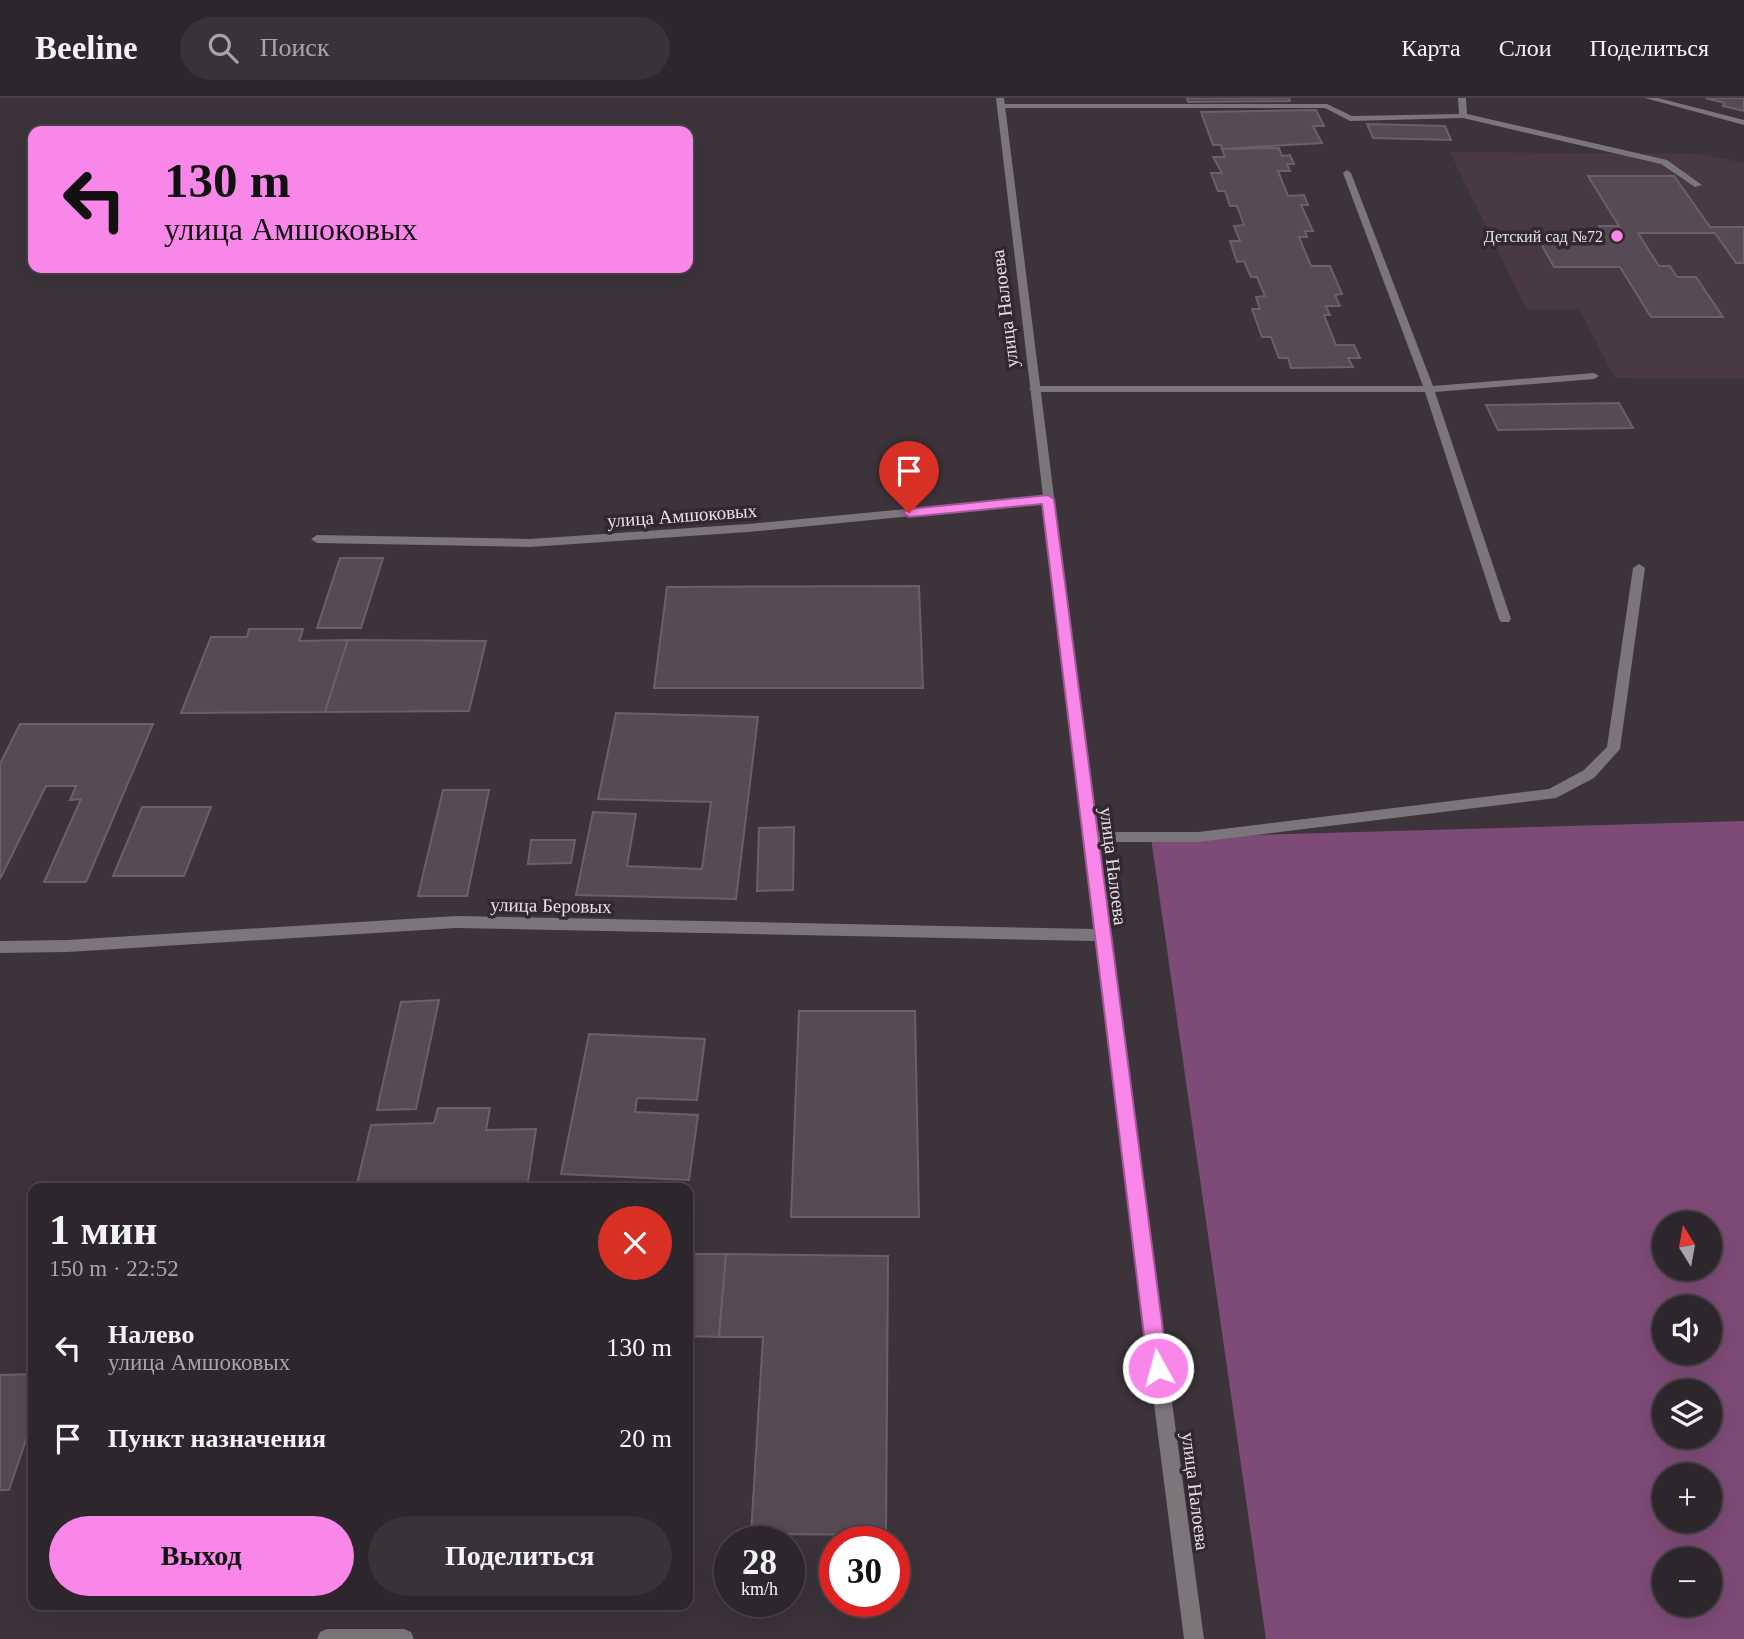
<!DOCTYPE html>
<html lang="ru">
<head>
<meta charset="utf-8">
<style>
  body { margin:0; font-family:Georgia,serif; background:#393238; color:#f1f3f6; height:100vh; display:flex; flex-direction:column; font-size:26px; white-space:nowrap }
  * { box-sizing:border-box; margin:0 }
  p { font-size:23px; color:#a7a5a9 }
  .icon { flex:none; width:38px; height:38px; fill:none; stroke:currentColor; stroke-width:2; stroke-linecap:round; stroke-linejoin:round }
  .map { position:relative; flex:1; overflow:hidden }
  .details { position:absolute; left:28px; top:1085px; width:665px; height:427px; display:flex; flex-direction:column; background:#2d262c; border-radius:14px; box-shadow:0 7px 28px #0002,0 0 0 2px #484348 }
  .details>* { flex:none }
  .banner { position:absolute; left:28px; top:28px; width:665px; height:147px; border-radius:14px; box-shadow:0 7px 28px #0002,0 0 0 2px #484348; background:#f987e9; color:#111; overflow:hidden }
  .needle { width:46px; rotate:349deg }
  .controls { position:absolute; left:1652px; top:1113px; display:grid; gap:14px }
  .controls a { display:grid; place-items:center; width:70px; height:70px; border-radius:50%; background:#2d262c; box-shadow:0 7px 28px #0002,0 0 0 2px #484348; font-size:35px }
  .speed { position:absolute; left:714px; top:1428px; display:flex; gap:14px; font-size:35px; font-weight:700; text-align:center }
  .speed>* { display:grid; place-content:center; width:91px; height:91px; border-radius:50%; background:#2d262c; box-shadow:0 7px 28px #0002,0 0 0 2px #484348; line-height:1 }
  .speed small { font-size:18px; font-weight:400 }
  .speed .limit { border:10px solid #d22; background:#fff; color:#111 }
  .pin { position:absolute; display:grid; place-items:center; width:60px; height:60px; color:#fff; margin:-72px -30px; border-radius:50% 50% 50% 0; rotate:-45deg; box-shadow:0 0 7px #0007 }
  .pin .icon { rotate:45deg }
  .me { position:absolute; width:77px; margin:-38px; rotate:353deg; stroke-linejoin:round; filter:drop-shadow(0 0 5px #0008) }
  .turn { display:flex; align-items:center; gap:24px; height:147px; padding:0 21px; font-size:32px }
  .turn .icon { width:91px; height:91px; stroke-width:2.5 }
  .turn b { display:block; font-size:49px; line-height:60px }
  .round { display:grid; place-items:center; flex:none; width:74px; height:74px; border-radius:37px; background:#393238 }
  .overview { display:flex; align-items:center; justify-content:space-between; height:119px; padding:0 21px }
  h1 { font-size:42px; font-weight:800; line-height:52px }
  .cta { display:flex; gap:14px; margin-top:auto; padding:14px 21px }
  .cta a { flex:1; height:80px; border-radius:42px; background:#f987e9; color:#111; font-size:28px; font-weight:800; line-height:80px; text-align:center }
  .cta a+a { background:#393238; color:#f1f3f6 }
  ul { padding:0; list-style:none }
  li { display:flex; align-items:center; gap:21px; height:91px; padding:0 21px }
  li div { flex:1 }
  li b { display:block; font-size:26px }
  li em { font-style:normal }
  header { display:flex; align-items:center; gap:42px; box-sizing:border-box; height:98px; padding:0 35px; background:#2d262c; border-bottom:2px solid #484348 }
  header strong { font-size:33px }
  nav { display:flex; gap:38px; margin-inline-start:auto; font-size:24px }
  .search { width:490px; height:63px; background:#393238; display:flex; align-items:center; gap:18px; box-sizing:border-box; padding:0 24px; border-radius:38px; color:#a7a5a9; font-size:26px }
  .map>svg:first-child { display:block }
  .built { fill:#483945 }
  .green { fill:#7e4b76; fill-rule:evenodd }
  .building { fill:#564b54; stroke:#6b6069; stroke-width:2 }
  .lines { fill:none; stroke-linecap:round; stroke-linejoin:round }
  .lane { fill:#7b767a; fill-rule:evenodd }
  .street { fill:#7b767a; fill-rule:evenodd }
  .route { fill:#f987e9; stroke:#a25897; stroke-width:2 }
  .poi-dot { fill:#f987e9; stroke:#322930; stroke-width:2.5 }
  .labels { text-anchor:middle; stroke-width:7; stroke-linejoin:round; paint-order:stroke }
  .far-poi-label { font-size:16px; fill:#e8e1e6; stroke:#322930; text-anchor:end }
  .street-label { font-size:19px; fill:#e8e1e6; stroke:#322930 }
</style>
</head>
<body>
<header>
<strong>Beeline</strong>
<div class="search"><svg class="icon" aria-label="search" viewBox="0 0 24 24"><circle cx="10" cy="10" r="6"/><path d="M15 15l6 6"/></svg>Поиск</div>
<nav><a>Карта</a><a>Слои</a><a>Поделиться</a></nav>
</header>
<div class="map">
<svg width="1744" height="1541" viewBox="0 0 1744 1541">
  <rect width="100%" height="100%" fill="#3c333b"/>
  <path class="built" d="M 1450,54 L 1702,56 L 1744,65 L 1744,281 L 1615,280 L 1579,211 L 1526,211 Z"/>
  <path class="green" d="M 1744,723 L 1744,1541 L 1266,1541 L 1151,740 ZM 1664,1125 L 1710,1125 L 1710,1171 L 1664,1171 ZM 1664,1209 L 1710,1209 L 1710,1255 L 1664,1255 ZM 1664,1293 L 1710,1293 L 1710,1339 L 1664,1339 ZM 1664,1377 L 1710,1377 L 1710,1423 L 1664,1423 ZM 1664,1461 L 1710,1461 L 1710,1507 L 1664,1507 Z"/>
  <g class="building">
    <path d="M 1187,0 L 1289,0 L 1290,3 L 1188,4 Z"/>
    <path d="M 1705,0 L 1744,0 L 1744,13 L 1723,8 L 1725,5 Z"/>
    <path d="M 1316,12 L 1324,28 L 1313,28 L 1322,45 L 1222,51 L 1221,47 L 1213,47 L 1201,14 Z"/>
    <path d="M 1367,26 L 1445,28 L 1451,42 L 1373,40 Z"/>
    <path d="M 1279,50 L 1282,58 L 1290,57 L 1294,66 L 1287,66 L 1290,73 L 1278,73 L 1288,98 L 1304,97 L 1308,107 L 1301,107 L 1313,133 L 1305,133 L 1307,139 L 1299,139 L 1311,168 L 1330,168 L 1342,196 L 1335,197 L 1340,208 L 1326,208 L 1330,217 L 1324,217 L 1336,247 L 1354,247 L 1360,260 L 1348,260 L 1353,269 L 1291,270 L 1288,260 L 1279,260 L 1271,239 L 1262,239 L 1252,211 L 1260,211 L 1256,199 L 1265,198 L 1257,179 L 1251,179 L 1244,163 L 1237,164 L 1230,143 L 1240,143 L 1234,128 L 1244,127 L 1237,108 L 1230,108 L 1225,93 L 1218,93 L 1211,75 L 1222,75 L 1213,59 L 1225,59 L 1222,51 Z"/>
    <path d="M 1588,78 L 1674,78 L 1710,129 L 1744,129 L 1744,165 L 1736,165 L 1715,135 L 1638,135 L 1659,168 L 1670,168 L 1677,179 L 1696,179 L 1723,219 L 1651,219 L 1620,169 L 1554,169 L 1535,135 L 1603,135 L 1599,128 L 1619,128 Z"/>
    <path d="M 1619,305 L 1633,330 L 1498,332 L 1486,307 Z"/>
    <path d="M 340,460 L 383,460 L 361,530 L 317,530 Z"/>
    <path d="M 919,488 L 923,590 L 654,590 L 667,489 Z"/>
    <path d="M 249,531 L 303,531 L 299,543 L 348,542 L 325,614 L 181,615 L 211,539 L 247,539 Z"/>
    <path d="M 348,542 L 486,543 L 469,613 L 325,614 Z"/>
    <path d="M 616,615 L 758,619 L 736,801 L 576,797 L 593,714 L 636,716 L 627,768 L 702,771 L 711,704 L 598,701 Z"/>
    <path d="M 20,626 L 153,626 L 86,784 L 44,784 L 81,701 L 70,702 L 76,688 L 46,688 L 0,781 L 0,666 Z"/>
    <path d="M 443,692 L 489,692 L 467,798 L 418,798 Z"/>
    <path d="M 142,709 L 211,709 L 184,778 L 113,778 Z"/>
    <path d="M 794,729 L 793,792 L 757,793 L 759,730 Z"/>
    <path d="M 531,742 L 575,742 L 571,765 L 528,766 Z"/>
    <path d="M 439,902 L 416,1011 L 377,1012 L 401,904 Z"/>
    <path d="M 799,913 L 915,913 L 919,1119 L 791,1119 Z"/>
    <path d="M 589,936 L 705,941 L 697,1002 L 637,1000 L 635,1014 L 698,1017 L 689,1082 L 561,1076 Z"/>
    <path d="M 438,1010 L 490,1010 L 486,1032 L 536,1031 L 527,1090 L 356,1090 L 371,1027 L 434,1025 Z"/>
    <path d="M 688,1156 L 726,1156 L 719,1239 L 688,1238 Z"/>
    <path d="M 726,1156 L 888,1158 L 886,1437 L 751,1436 L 763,1239 L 719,1239 Z"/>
    <path d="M 33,1276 L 33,1321 L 9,1392 L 0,1392 L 0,1277 Z"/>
  </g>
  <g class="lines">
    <g class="lane">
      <path d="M 1458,0 L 1466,0 L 1467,16 L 1667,62 L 1702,87 L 1695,89 L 1661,66 L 1463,20 L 1350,23 L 1325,10 L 1001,10 L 997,8 L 1001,6 L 1327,6 L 1352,18 L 1459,16 Z"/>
      <path d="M 1645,0 L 1658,0 L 1744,22 L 1744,27 Z"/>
      <path d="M 1347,72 L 1351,75 L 1433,288 L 1594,275 L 1599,278 L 1594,281 L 1435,294 L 1511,521 L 1509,524 L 1501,524 L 1499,521 L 1425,294 L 1034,294 L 1029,291 L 1034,288 L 1423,288 L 1343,75 Z"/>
      <path d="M 1639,466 L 1645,470 L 1620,651 L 1594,680 L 1556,700 L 1198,744 L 1090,744 L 1083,739 L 1090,734 L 1198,734 L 1549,691 L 1584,672 L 1607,649 L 1633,470 Z"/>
    </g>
    <g class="street">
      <path d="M 996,0 L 1004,0 L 1109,837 L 1204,1541 L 1184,1541 L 1095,843 L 456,830 L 67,854 L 0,855 L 0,843 L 67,842 L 456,818 L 1094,831 L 1044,405 L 748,434 L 530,449 L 317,445 L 311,441 L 317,437 L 530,441 L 748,426 L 1043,398 Z"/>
      <path d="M 327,1531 L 404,1531 L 411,1534 L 414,1541 L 317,1541 L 320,1534 Z"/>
    </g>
  </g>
  <path class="route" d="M 1048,397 L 1054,401 L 1168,1270 L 1165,1277 L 1158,1280 L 1151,1277 L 1148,1270 L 1042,406 L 909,419 L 903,415 L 909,411 Z"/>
  <circle class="poi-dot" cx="1617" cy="138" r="7"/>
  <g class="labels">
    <g class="far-poi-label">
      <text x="1603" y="144">Детский сад №72</text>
    </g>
    <g class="street-label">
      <text transform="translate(1004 211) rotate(-97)" y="7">улица Налоева</text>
      <text transform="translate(682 417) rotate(-4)" y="7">улица Амшоковых</text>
      <text transform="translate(1114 768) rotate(83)" y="7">улица Налоева</text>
      <text transform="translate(551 807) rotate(1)" y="7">улица Беровых</text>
      <text transform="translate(1196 1393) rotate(83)" y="7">улица Налоева</text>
    </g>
  </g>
</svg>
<div class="controls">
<a><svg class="needle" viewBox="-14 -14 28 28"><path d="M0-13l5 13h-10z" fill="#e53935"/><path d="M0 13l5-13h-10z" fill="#a7a5a9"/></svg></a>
<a><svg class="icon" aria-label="sound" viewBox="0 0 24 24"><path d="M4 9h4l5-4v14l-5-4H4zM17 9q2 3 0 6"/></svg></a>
<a><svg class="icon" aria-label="layers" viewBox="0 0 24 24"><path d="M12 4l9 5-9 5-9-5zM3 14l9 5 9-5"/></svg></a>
<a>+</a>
<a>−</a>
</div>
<div class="speed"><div>28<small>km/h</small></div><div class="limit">30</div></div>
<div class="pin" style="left:909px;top:415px;background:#d93025"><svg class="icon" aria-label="arrive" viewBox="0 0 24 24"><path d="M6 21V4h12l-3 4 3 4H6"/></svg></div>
<svg class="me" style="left:1158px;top:1270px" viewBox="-20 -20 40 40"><circle r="17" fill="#f987e9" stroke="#fff" stroke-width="3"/><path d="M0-11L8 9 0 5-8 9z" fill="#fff"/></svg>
<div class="banner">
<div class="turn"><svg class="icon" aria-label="left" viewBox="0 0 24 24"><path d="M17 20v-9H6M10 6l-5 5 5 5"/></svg><div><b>130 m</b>улица Амшоковых</div></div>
</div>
<section class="details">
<div class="overview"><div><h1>1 мин</h1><p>150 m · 22:52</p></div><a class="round" style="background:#d93025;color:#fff"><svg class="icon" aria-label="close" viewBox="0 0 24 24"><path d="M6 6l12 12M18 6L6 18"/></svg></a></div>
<ul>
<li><svg class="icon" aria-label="left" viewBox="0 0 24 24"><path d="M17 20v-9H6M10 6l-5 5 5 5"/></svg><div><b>Налево</b><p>улица Амшоковых</p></div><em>130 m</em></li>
<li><svg class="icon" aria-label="arrive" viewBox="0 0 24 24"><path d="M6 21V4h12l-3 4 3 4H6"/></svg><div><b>Пункт назначения</b></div><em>20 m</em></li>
</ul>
<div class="cta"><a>Выход</a><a>Поделиться</a></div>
</section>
</div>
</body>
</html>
